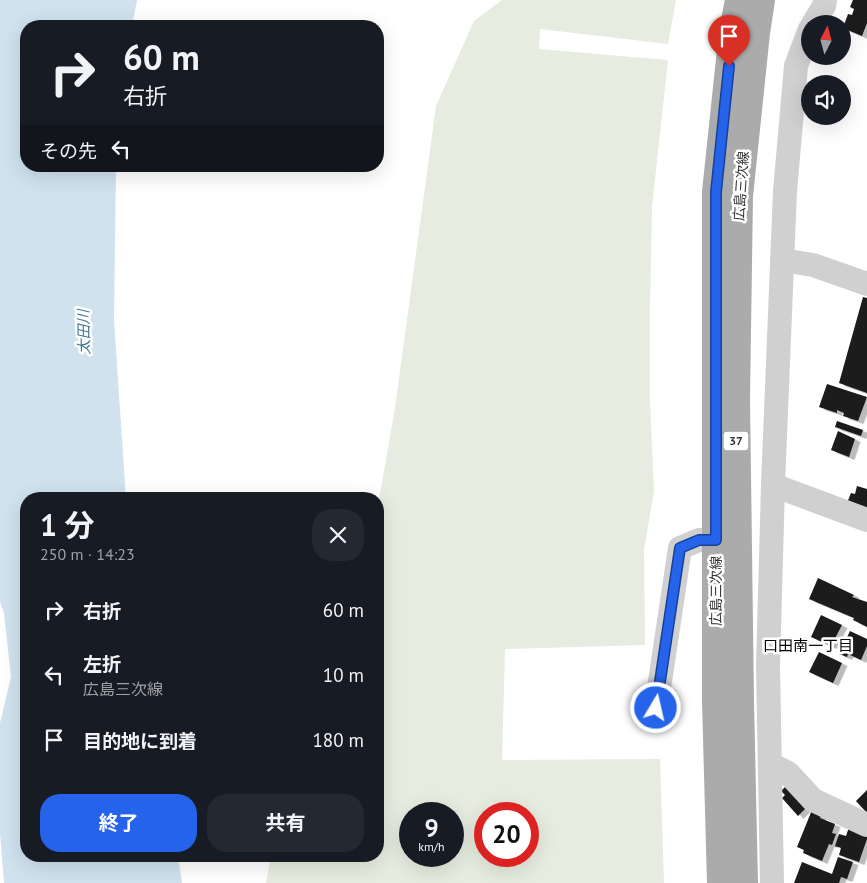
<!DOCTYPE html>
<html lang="ja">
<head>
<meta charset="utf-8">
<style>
  body { margin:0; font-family:"PT Sans","Noto Sans JP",sans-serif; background:#242831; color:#f1f3f6; height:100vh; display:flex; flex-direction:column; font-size:19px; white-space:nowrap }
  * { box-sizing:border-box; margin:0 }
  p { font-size:16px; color:#9ea1a6 }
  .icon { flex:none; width:28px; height:28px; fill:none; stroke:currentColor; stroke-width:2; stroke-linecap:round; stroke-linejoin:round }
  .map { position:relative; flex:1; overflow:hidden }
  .sheet { position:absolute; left:20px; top:492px; width:364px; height:370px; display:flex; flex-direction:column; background:#171b24; border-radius:20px; box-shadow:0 5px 20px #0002 }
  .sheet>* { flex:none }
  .banner { position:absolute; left:20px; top:20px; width:364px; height:152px; border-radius:20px; box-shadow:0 5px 20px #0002; background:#171b24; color:#f1f3f6; overflow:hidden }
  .needle { width:32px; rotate:6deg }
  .tools { position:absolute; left:801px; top:15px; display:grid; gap:10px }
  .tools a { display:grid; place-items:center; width:50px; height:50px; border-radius:50%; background:#171b24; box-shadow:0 5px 20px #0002; font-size:25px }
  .speed { position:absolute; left:399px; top:802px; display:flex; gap:10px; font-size:25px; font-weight:700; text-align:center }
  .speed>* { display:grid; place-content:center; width:65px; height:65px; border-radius:50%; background:#171b24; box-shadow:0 5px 20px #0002; line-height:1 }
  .speed small { font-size:12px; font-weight:400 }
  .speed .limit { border:8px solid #d22; background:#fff; color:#111 }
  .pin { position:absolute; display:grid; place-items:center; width:42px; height:42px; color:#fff; margin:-51px -21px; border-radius:50% 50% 50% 0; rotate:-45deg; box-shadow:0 0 5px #0007 }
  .pin .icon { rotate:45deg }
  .me { position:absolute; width:55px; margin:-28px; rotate:9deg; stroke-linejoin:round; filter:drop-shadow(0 0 4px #0008) }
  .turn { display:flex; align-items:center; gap:18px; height:105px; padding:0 20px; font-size:22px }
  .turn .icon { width:65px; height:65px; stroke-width:2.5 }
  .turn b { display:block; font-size:35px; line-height:42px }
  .then { display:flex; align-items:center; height:48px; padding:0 20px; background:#0003; gap:10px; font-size:19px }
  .round { display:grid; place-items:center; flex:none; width:52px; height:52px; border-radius:20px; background:#242831 }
  .overview { display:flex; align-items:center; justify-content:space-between; height:85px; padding:0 20px }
  h1 { font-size:30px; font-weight:700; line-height:38px }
  .button { display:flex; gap:10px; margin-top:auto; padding:10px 20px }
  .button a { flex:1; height:58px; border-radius:20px; background:#2563eb; color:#fff; font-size:20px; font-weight:700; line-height:58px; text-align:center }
  .button a+a { background:#242831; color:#f1f3f6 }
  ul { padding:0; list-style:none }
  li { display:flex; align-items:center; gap:15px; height:65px; padding:0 20px }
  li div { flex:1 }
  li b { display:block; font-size:19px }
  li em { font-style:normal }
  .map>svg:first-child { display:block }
  .green { fill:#e6ecdf; fill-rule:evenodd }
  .water { fill:#cfe2ee }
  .building { fill:#1a1a1a; filter:url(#shadow) }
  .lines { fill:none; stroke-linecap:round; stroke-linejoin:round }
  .minor { stroke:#d0d0d0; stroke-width:24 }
  .major { stroke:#ababab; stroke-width:28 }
  .route-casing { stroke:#184099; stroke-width:12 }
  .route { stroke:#2563eb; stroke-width:9 }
  .labels { text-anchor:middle; stroke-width:5; stroke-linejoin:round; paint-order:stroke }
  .shield { fill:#fff; stroke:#707070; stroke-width:1 }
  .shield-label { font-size:12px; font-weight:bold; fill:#333 }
  .street-label { font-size:14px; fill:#333; stroke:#fff }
  .water-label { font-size:15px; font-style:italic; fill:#3f7597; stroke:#fff }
  .neighbourhood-label { font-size:15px; fill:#000; stroke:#fff }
</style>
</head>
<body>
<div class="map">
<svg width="867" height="883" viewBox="0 0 867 883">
  <defs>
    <filter id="shadow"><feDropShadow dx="5.5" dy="3" stdDeviation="0" flood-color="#0004"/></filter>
  </defs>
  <rect width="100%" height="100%" fill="#fff"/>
  <path class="green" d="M 502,0 L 676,0 L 668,44 L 540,29 L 539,49 L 668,60 L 652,207 L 650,306 L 650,402 L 654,491 L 644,550 L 645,645 L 505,649 L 502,760 L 660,759 L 664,883 L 266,883 L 271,856 L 378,856 L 378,505 L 395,408 L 436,106 L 474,21 ZM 410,814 L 452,814 L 452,856 L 410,856 ZM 485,814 L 528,814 L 528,856 L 485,856 Z"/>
  <path class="water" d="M 0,0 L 137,0 L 132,26 L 26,26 L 26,166 L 116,166 L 114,320 L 126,499 L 26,499 L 26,856 L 178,856 L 182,883 L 4,883 L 0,833 L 0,723 L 11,677 L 4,613 L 0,602 Z"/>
  <g class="building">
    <path d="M 853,0 L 867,0 L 867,23 L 862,36 L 843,28 L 848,14 L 852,15 L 854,9 L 850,7 Z"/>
    <path d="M 863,297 L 867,298 L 867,393 L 839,383 Z"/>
    <path d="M 827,384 L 867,397 L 858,421 L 843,416 L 844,413 L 837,410 L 837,413 L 819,407 Z"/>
    <path d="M 837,421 L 863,430 L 861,436 L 835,427 Z"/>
    <path d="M 838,431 L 855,439 L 849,457 L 831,450 Z"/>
    <path d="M 857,486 L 867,489 L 867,513 L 847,503 L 851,493 L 855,494 Z"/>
    <path d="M 818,578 L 854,595 L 852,597 L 867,602 L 867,627 L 853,620 L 854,618 L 809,599 Z"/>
    <path d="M 821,615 L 842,625 L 831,646 L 811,637 Z"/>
    <path d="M 850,631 L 867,639 L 867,646 L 861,660 L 848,654 L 847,657 L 839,654 Z"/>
    <path d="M 819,652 L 842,663 L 833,683 L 809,672 Z"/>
    <path d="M 791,781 L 806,808 L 798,816 L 782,798 L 785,795 L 781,791 Z"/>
    <path d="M 867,790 L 867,813 L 856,801 Z"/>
    <path d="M 814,805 L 824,808 L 820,818 L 835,824 L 832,833 L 836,834 L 832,845 L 829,844 L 822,861 L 803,853 L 804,850 L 797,847 Z"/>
    <path d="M 849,827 L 867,833 L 867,839 L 859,862 L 839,855 L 841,848 L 835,846 L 839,834 L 846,836 Z"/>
    <path d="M 838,857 L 853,862 L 847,879 L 841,877 L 839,883 L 794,883 L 802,862 L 832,874 Z"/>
  </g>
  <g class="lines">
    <g class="minor">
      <path d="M 813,24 L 824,6 L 825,0"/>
      <path d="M 782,260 L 813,265 L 867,284"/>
      <path d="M 773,485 L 867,520"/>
      <path d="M 656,708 L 680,548 L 699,540 L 716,540"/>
      <path d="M 770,764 L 788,773 L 813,800 L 867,825"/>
      <path d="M 772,883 L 768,666 L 773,485 L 785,191 L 796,66 L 810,29"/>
    </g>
    <g class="major">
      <path d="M 721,883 L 716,702 L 716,192 L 733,31 L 739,0"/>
      <path d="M 744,883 L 740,701 L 736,398 L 739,196 L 756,33 L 761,0"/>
    </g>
  </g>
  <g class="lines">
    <g class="route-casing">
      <path id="route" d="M 656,708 L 680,548 L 699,540 L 716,540 L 716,192 L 729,66"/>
    </g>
    <use href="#route" class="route"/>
  </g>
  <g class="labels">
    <rect class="shield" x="723.5" y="431.5" width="25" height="19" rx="4"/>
    <g class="shield-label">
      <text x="736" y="445">37</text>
    </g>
    <g class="street-label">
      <text transform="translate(741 186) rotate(-86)" y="5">広島三次線</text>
      <text transform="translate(716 591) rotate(-90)" y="5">広島三次線</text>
    </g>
    <g class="water-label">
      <text transform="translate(84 332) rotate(-91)" y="5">太田川</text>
    </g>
    <g class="neighbourhood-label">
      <text x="808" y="651">口田南一丁目</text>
    </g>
  </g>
</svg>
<div class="tools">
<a><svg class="needle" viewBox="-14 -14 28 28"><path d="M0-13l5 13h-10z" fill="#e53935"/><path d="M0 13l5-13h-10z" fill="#9ea1a6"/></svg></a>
<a><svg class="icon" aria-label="sound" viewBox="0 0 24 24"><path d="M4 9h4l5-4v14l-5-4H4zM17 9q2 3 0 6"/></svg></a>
</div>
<div class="speed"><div>9<small>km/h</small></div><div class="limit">20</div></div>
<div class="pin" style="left:729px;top:66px;background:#d93025"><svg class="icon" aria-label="arrive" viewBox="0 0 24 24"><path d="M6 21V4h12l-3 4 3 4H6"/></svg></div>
<svg class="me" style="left:656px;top:708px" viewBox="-20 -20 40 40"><circle r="17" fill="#2563eb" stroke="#fff" stroke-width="3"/><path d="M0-11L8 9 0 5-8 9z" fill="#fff"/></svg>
<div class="banner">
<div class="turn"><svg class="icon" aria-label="right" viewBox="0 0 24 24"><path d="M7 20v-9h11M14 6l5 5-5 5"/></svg><div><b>60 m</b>右折</div></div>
<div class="then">その先<svg class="icon" aria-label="left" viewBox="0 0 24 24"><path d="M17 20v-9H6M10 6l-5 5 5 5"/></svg></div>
</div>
<section class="sheet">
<div class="overview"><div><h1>1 分</h1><p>250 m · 14:23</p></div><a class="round"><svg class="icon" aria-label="close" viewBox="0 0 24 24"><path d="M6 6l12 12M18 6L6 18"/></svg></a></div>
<ul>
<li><svg class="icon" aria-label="right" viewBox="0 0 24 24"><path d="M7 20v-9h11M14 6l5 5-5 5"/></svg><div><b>右折</b></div><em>60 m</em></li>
<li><svg class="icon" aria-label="left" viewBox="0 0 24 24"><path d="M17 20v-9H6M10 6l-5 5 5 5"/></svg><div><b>左折</b><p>広島三次線</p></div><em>10 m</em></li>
<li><svg class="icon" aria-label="arrive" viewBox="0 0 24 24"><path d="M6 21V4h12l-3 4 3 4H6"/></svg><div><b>目的地に到着</b></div><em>180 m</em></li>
</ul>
<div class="button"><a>終了</a><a>共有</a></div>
</section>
</div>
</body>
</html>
